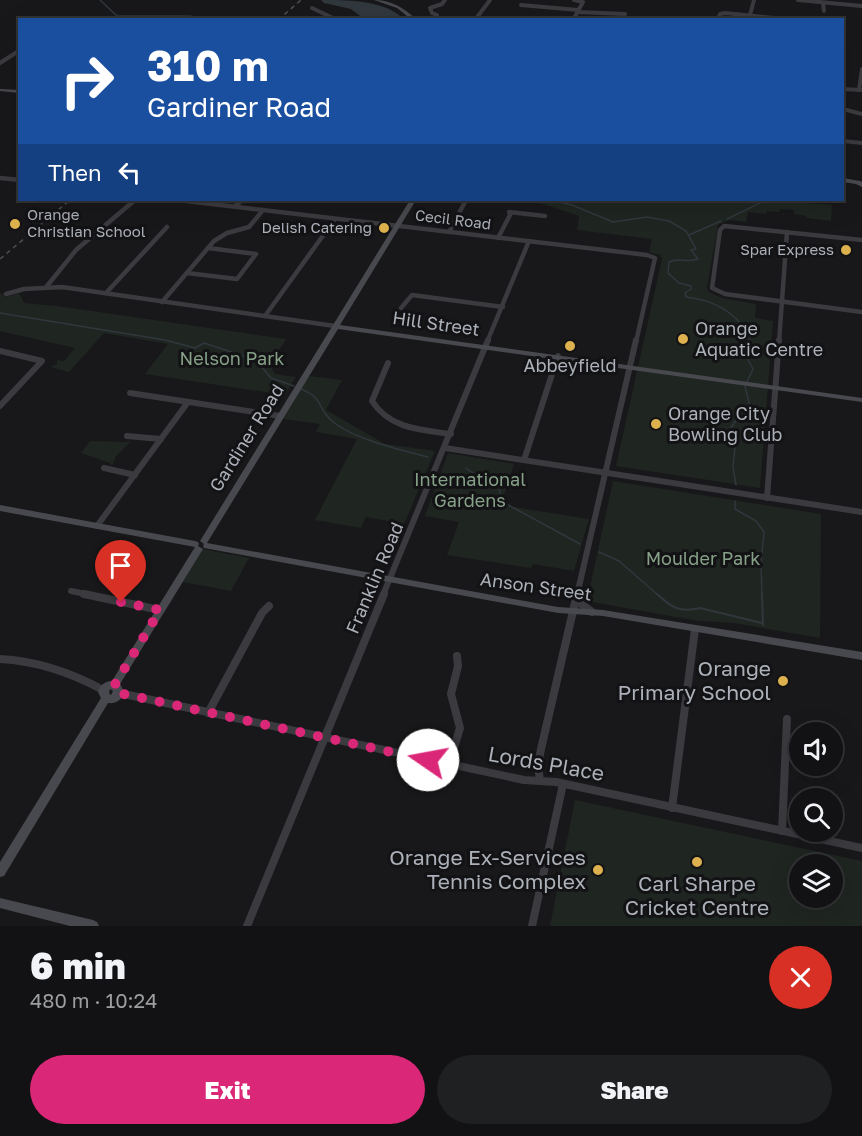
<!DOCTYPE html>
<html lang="en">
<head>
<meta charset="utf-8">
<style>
  body { margin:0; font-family:"Golos Text",sans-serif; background:#1f2022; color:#f1f3f6; height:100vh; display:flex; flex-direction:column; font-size:22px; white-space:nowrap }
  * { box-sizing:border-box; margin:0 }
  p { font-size:20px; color:#9c9ea0 }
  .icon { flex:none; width:33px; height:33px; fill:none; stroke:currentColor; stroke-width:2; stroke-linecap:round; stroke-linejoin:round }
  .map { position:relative; height:926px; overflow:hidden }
  .sheet { display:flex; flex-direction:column; background:#121214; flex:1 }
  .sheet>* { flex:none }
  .top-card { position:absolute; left:18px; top:18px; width:826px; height:183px; border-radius:0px; box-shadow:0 6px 24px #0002,0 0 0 2px #313234; background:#1a4fa0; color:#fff; overflow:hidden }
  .tools { position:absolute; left:789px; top:722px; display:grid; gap:12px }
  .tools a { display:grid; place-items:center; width:54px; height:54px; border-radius:50%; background:#121214; box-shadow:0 6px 24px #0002,0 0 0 2px #313234; font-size:30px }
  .pin { position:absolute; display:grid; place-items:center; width:51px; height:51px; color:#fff; margin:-62px -26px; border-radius:50% 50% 50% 0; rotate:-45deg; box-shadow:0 0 6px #0007 }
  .pin .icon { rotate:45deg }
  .me { position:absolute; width:66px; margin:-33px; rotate:282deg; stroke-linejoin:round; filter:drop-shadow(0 0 4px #0008) }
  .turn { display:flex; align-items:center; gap:21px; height:126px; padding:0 30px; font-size:27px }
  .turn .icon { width:78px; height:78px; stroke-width:2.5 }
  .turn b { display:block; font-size:42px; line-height:51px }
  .then { display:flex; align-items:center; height:57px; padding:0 30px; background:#0003; gap:12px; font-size:22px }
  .round { display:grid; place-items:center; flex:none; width:63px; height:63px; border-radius:32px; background:#1f2022 }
  .headline { display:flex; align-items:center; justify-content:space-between; height:102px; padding:0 30px }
  h1 { font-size:36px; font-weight:800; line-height:45px }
  .primary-button { display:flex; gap:12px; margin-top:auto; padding:12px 30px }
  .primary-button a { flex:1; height:69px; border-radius:36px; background:#db2777; color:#fff; font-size:24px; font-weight:800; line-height:69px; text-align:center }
  .primary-button a+a { background:#1f2022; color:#f1f3f6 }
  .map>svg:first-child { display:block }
  .green { fill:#1f2520; fill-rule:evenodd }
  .water { fill:#30373d }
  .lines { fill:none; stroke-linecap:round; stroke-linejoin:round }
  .stream-far1 { stroke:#30373d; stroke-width:1.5 }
  .stream { stroke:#30373d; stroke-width:2 }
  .street-far3 { stroke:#3a3a3f; stroke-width:4 }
  .street-far2 { stroke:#3a3a3f; stroke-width:4.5 }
  .street-far1 { stroke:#3a3a3f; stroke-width:6 }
  .street { stroke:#3a3a3f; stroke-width:8 }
  .secondary { fill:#48494e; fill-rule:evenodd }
  .rail { stroke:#4d4e53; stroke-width:1.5; stroke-dasharray:4.5 4; stroke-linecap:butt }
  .route { stroke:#db2777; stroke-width:10; stroke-dasharray:0 18 }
  .poi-dot { fill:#ddb24e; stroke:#131315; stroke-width:2 }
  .labels { text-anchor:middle; stroke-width:6; stroke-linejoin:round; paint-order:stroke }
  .far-poi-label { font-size:15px; fill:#acb0b8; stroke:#131315; text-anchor:end }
  .far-street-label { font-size:15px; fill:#acb0b8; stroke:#131315 }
  .street-label { font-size:18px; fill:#acb0b8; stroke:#131315 }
  .poi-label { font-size:18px; fill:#acb0b8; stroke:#131315; text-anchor:start }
  .park-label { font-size:18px; fill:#86a188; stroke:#131315 }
  .near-poi-label { font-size:21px; fill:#acb0b8; stroke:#131315; text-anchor:end }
  .near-street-label { font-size:21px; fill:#acb0b8; stroke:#131315 }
</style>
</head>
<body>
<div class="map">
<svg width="862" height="926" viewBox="0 0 862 926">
  <rect width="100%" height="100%" fill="#18181a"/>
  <g class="green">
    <path d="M 531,200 L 808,200 L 808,203 L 832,205 L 831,221 L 807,218 L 806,216 L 794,214 L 794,210 L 780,209 L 779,212 L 767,211 L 766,214 L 748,212 L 746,222 L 729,220 L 718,225 L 707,288 L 709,292 L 722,298 L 756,304 L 755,318 L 773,321 L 760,488 L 616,466 L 662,259 L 660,255 L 649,252 L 652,239 L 577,230 L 579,216 Z"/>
    <path d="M 0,293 L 6,297 L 19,293 L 24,303 L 57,306 L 286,339 L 277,354 L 271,353 L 267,358 L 275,374 L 296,377 L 285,395 L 145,374 L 168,344 L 104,333 L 69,372 L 50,367 L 57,364 L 57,360 L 64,361 L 75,348 L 0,331 Z"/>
    <path d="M 309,376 L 342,380 L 326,410 L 385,444 L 435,451 L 404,524 L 366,517 L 361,528 L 315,520 L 357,439 L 316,432 L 320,424 L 283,419 Z"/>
    <path d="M 90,441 L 126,442 L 131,441 L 116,456 L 112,466 L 110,463 L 81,453 Z"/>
    <path d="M 448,453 L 514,464 L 501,505 L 589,519 L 574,571 L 533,564 L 531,568 L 447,555 L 459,522 L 425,516 Z"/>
    <path d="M 613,481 L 821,514 L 820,638 L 734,623 L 698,621 L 587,601 Z"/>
    <path d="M 202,549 L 249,558 L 231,591 L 183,582 Z"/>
    <path d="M 575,800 L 862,861 L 862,926 L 550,926 ZM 800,864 L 832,864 L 832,897 L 800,897 Z"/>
  </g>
  <path class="water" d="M 321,0 C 345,0 382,0 400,16 L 393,19 L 364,19 L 351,9 L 324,3 Z"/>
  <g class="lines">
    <g class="stream-far1">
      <path d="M 100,0 L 117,16 L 191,16 L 190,20"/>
      <path d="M 552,200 L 572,205 L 613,222 L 647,217 L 669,221 L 686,231 L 696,249 L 691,250 L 698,259 C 688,263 679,257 669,262 L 668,273 L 679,283 L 691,286 L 691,289 L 685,293 L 686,297 C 714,300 732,311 749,333 L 747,358 L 753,369 L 747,382"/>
      <path d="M 727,219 L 766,200"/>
      <path d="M 689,235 L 721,221"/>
      <path d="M 0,313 L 165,340 L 195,348 L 204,343 L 256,360 L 271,378 L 294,386"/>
      <path d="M 301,389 C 325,399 316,407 332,421 C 353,439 401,450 428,457"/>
      <path d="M 466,468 L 481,479 L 499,486 L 501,501 L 580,544"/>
      <path d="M 736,485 L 733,467 L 736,438 L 728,432 L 737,419 L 733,413 L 750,407 L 745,386"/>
      <path d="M 735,501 L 735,509 L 756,521 L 764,532 L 761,564 L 762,595"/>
      <path d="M 599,552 L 619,561 L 658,595"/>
    </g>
    <g class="stream">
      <path d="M 657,594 C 671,607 679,613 700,608 L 762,623"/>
      <path d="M 762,594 L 763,625"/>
    </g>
    <g class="street-far3">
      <path d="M 798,0 L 862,6"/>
      <path d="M 823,3 L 824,11"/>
      <path d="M 521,5 L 578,10"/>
      <path d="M 312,8 L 337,20"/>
      <path d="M 577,12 L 625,14"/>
      <path d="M 437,15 L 432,13 L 430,8 L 442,4 L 445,0"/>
      <path d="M 750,15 L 754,0"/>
      <path d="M 475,20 L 490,0"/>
      <path d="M 573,20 L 583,2 L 574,0"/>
      <path d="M 718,20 L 720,14 L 725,13 L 793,20"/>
      <path d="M 0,63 L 20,50"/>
      <path d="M 843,89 L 861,90"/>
      <path d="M 859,90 L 862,69"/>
      <path d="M 843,109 L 862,114"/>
      <path d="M 843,141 L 862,143"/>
    </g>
    <g class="street-far2">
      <path d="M 0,178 L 20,180"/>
      <path d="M 178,200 L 647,255 L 655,258 L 636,342"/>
      <path d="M 235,206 L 242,200"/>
      <path d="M 509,212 L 545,216"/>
      <path d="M 449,232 L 466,200"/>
      <path d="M 498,238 L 511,213"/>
      <path d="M 862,240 L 724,226 L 720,230 L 712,288 L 725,294 L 862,312"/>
      <path d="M 187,273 L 237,279 L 256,254 L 208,248"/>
      <path d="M 47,286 L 76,250 L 135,200"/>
      <path d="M 106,293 L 167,227"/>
      <path d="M 6,294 L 24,289 L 62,287 L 335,326"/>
      <path d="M 162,302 L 214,241 L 227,233 L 249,227 L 263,210"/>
      <path d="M 401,308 L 412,295 L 503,307"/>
      <path d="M 265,316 L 335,219"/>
      <path d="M 487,342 L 529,241"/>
      <path d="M 779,342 L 787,232"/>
    </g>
    <g class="street-far1">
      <path d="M 0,351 L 42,361 L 0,406"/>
      <path d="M 388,363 L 372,401 C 390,429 421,430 451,434"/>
      <path d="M 130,393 L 280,416"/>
      <path d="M 127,436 L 161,439"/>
      <path d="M 445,448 L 862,512"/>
      <path d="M 524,460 L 558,356"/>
      <path d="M 104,468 L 135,475"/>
      <path d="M 767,498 L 779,340"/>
      <path d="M 97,526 L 188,402"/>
      <path d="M 71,591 L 91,595"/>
      <path d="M 383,595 L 488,340"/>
      <path d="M 577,595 L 636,340"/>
    </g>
    <g class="street">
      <path d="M 84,594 L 160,610"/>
      <path d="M 576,600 L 592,612"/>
      <path d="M 0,659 C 38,661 70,672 103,690"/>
      <path d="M 119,693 L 524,780 L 556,782 L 862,848"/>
      <path d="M 208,713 L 262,613 L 269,606"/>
      <path d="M 449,764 L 460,728 L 451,694 L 458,666 L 457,656"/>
      <path d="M 540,781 L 538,765 L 541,749 L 577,594"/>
      <path d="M 672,808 L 695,629"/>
      <path d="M 782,831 L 787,719"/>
      <path d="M 247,926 L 384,594"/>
      <path d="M 532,926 L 563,784"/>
    </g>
    <g class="secondary">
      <path d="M 374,0 C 392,0 404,8 417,20 L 412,20 L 397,8 Z"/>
      <path d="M 0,89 L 20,90 L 20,93 L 0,91 Z"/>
      <path d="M 843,178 L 860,181 L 862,182 L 862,187 L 856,184 L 843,182 Z"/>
      <path d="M 410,200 L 416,200 L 340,325 L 862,398 L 862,402 L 338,329 L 207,543 L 558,607 L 603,610 L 862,652 L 862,660 L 603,616 L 558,613 L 204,548 L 203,546 L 204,544 L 200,541 Z"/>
      <path d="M 0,505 L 195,541 L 198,542 L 199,544 L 198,546 L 203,549 L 120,684 L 124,692 C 122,700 116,704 108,703 L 4,876 L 0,877 L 0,862 L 101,698 L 98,692 C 100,685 105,681 112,681 L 195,547 L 0,511 ZM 110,689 L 113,691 L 111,695 L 109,693 Z"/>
      <path d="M 0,898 L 93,920 L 97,922 L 99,926 L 70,926 L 0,908 Z"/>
    </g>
    <g class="rail">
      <path d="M 278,20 L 301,0"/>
      <path d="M 0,259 L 70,200"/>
    </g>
  </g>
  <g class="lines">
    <path class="route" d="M 121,602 L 160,610 L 114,686 L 119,689 L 119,693 L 428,760"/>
  </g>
  <g class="poi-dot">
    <circle cx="15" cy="224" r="6"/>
    <circle cx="384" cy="228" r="6"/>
    <circle cx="846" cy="250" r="6"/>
    <circle cx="683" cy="339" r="6"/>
    <circle cx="570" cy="346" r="6"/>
    <circle cx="656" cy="424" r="6"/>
    <circle cx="783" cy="681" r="6"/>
    <circle cx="697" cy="862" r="6"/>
    <circle cx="598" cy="870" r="6"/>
  </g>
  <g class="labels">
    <g class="far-poi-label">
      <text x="27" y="220" text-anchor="start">Orange<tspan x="27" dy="17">Christian School</tspan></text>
      <text x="372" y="233">Delish Catering</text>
      <text x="834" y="255">Spar Express</text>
    </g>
    <g class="far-street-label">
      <text transform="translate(453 220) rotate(7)" y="5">Cecil Road</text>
    </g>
    <g class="street-label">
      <text transform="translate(436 324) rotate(8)" y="6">Hill Street</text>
      <text transform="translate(247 438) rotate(-58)" y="6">Gardiner Road</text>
      <text transform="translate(375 578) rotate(-67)" y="6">Franklin Road</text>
      <text transform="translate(536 587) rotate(8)" y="6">Anson Street</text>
    </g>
    <g class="poi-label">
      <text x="695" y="335">Orange<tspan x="695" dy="21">Aquatic Centre</tspan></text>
      <text x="570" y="372" text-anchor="middle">Abbeyfield</text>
      <text x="668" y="420">Orange City<tspan x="668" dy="21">Bowling Club</tspan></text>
    </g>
    <g class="park-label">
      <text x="232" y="365">Nelson Park</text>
      <text x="470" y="486">International<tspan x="470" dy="21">Gardens</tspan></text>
      <text x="703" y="565">Moulder Park</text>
    </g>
    <g class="near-poi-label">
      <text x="771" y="676">Orange<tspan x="771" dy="24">Primary School</tspan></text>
      <text x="586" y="865">Orange Ex-Services<tspan x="586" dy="24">Tennis Complex</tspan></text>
      <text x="697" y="891" text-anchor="middle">Carl Sharpe<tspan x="697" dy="24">Cricket Centre</tspan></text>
    </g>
    <g class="near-street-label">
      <text transform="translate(546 764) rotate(10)" y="7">Lords Place</text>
    </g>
  </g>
</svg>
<div class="tools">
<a><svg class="icon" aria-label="sound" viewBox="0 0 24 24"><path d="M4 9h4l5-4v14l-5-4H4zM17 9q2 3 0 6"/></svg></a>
<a><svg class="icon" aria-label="search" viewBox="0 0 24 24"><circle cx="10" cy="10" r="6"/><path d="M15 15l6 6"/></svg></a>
<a><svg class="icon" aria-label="layers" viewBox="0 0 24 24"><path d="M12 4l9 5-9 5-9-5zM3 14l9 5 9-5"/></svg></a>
</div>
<div class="pin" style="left:121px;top:602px;background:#d93025"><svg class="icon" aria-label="arrive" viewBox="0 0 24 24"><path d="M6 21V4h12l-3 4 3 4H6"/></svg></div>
<svg class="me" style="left:428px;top:760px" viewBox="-20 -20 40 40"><circle r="19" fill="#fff"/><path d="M0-13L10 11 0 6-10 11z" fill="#db2777"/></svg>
<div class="top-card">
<div class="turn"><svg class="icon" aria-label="right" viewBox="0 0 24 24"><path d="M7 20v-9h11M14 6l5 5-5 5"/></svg><div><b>310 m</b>Gardiner Road</div></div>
<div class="then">Then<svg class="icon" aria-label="left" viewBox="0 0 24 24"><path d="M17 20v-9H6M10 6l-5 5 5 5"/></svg></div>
</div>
</div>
<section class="sheet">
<div class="headline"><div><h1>6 min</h1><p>480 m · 10:24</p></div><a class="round" style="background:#d93025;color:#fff"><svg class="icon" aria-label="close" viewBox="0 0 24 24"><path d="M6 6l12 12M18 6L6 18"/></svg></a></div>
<div class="primary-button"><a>Exit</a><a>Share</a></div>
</section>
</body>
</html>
